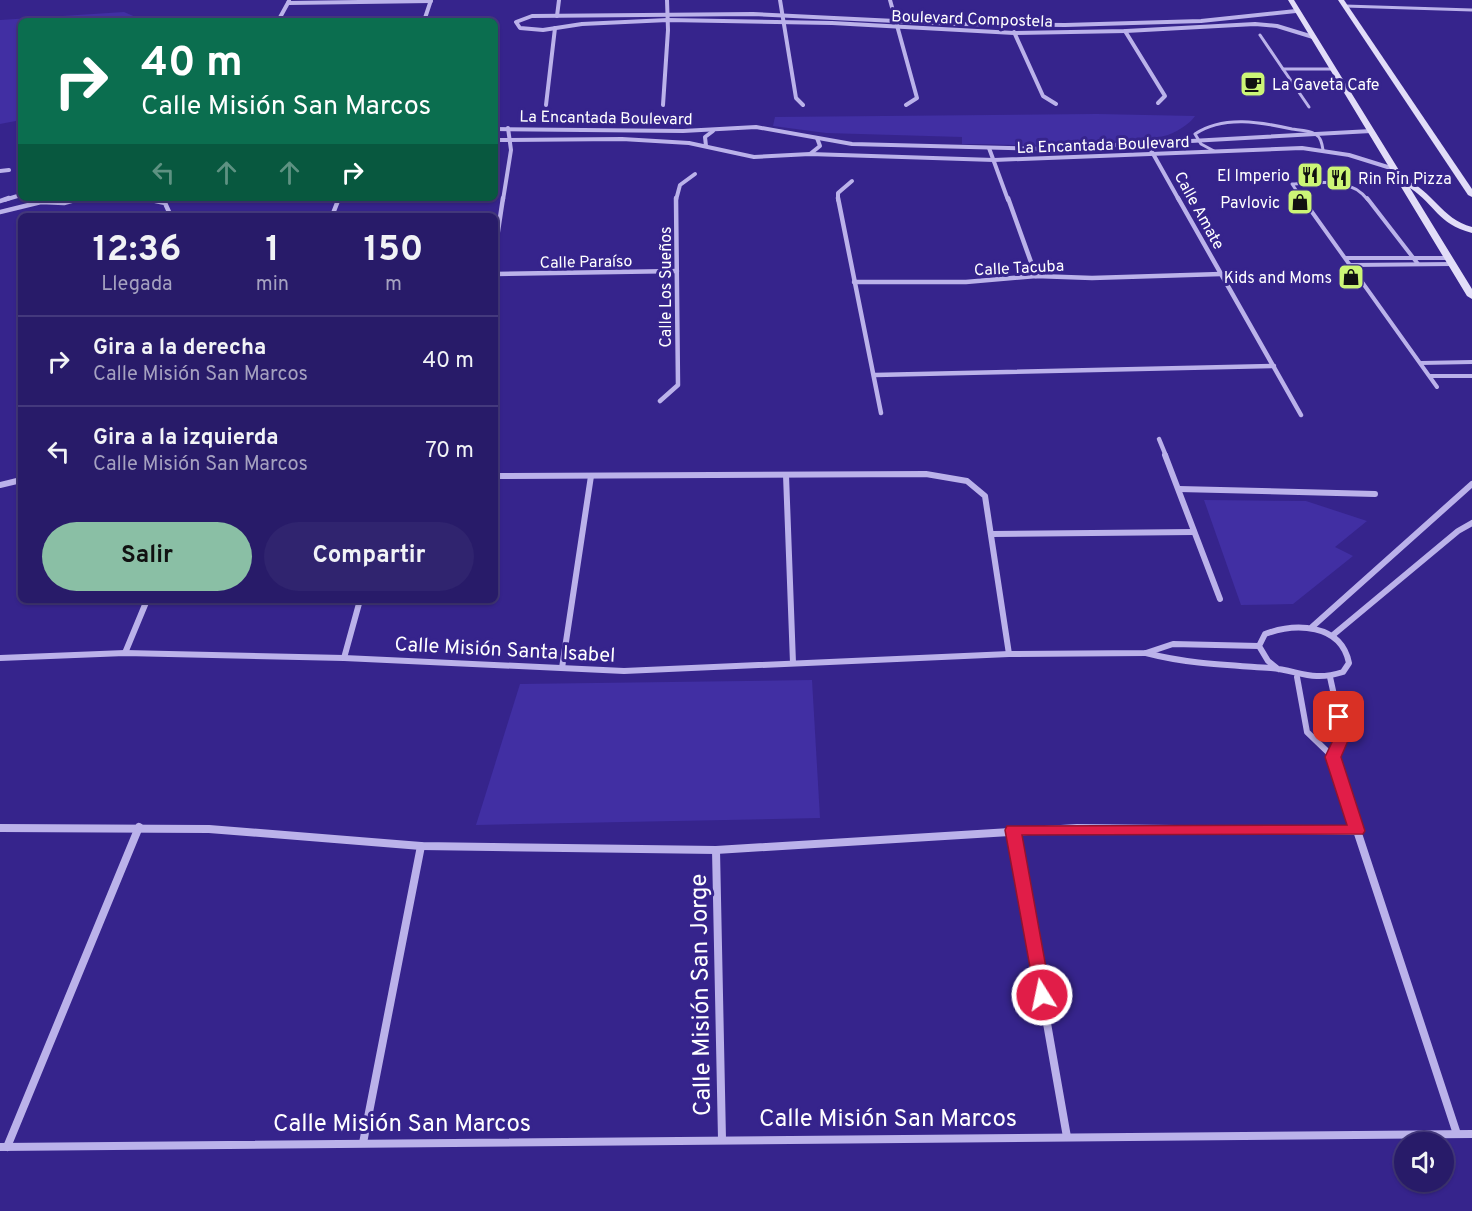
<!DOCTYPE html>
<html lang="es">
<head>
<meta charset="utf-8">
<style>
  body { margin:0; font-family:Overpass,sans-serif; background:#30246f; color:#f1f3f6; height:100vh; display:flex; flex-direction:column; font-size:22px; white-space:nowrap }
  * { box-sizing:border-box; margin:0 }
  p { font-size:20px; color:#a5a1c0 }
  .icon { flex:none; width:33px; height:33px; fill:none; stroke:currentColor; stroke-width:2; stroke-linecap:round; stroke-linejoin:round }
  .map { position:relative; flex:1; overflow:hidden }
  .side { position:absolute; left:18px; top:213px; width:480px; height:390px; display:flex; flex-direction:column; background:#281b69; border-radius:9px; box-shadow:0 2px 4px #0004,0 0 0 2px #44397d }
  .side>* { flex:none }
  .top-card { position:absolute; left:18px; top:18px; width:480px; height:183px; border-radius:9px; box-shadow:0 2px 4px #0004,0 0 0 2px #44397d; background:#0b6e4f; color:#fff; overflow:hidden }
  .tools { position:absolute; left:1394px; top:1132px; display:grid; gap:12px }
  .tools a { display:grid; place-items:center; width:60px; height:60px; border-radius:50%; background:#281b69; box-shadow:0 2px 4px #0004,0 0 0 2px #44397d; font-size:30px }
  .pin { position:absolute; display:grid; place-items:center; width:51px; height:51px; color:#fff; margin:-26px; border-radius:12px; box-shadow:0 3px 9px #0006 }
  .me { position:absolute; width:66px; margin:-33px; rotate:350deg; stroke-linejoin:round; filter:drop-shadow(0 0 4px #0008) }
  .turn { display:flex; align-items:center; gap:21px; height:126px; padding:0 24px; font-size:27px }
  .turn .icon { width:78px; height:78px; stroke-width:2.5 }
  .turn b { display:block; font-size:42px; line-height:51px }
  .lanes { display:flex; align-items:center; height:57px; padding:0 24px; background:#0003; justify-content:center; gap:30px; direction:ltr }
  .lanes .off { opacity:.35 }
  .eta { display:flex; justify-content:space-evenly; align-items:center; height:102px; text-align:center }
  .eta b { font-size:36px; font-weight:700; line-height:42px }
  .cta { display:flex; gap:12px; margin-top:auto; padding:12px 24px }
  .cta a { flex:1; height:69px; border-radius:36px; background:#8abfa5; color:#111; font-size:24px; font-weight:700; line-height:69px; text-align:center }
  .cta a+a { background:#30246f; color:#f1f3f6 }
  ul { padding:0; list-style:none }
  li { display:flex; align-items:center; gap:18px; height:90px; padding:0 24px; border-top:2px solid #44397d }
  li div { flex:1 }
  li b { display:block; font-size:22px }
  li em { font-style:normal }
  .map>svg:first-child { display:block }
  .green { fill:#412fa3 }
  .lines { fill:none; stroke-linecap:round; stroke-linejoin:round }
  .lane-far1 { stroke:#bbb2ea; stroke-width:3 }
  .lane { stroke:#bbb2ea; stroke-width:4 }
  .street-far3 { stroke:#bbb2ea; stroke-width:4 }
  .street-far2 { stroke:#bbb2ea; stroke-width:4.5 }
  .street-far1 { stroke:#bbb2ea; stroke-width:6 }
  .street { stroke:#bbb2ea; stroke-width:8 }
  .secondary { fill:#e2ddf8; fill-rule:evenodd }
  .route { fill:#e11d48; stroke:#92132f; stroke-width:1.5 }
  .labels { text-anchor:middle; stroke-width:6; stroke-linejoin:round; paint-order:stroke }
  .far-street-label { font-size:16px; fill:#fff; stroke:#36248c }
  .far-poi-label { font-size:16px; fill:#fff; stroke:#36248c; text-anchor:end }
  .street-label { font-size:20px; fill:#fff; stroke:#36248c }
  .near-street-label { font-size:24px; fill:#fff; stroke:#36248c }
</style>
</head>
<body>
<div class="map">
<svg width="1472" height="1211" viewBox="0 0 1472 1211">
  <rect width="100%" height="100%" fill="#36248c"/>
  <g class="green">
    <path d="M 124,12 L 145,21 L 21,21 L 21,120 L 0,124 L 0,20 Z"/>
    <path d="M 1097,114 L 1195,116 C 1190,124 1174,134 1164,136 C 1100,151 1028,144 962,144 L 962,137 L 826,133 L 773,126 L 775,117 Z"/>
    <path d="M 1204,500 L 1306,501 L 1367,521 L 1335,547 L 1353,556 L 1293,604 L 1241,605 Z"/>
    <path d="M 812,680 L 820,818 L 476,825 L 520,684 Z"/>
  </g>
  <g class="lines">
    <g class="lane-far1">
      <path d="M 1345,6 L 1472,10"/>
      <path d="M 1260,35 L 1283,69 L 1333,69"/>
      <path d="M 1283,69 L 1309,107"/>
      <path d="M 1214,151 L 1201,144 L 1195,134 C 1223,115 1261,122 1292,129 C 1298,130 1309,130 1315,134 C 1321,137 1322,144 1323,150"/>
      <path d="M 1303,200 L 1292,184 C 1319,183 1350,176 1368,200"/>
    </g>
    <g class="lane">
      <path d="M 1302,198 L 1437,387"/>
      <path d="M 1367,198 L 1418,264"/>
      <path d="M 1346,258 L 1450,258"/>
      <path d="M 1351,265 L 1453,264"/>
      <path d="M 1421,363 L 1472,362"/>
      <path d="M 1430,376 L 1472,376"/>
    </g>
    <g class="street-far3">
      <path d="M 780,0 L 796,98 L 803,105"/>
      <path d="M 890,0 L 917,98 L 906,105"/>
      <path d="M 288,3 L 431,1"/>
      <path d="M 1296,11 L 1201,21 L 1065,25 L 957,24 L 753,14 L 532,16 L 516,22 L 520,28 L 543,30 L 582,24 L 668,20 L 832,23 L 1014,33 L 1126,31 L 1255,24 L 1277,26 L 1313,37"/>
      <path d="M 557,16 L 559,0"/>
      <path d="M 278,21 L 289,1"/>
      <path d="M 424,21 L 431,0"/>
      <path d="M 1125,31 L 1165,96 L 1158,103"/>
      <path d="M 1014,32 L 1043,96 L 1056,104"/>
      <path d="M 546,105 L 555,28"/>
      <path d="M 663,105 L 668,30 L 667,0"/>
      <path d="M 495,129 L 683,131 L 756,127 L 852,144 L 1047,149 L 1371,131"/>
      <path d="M 495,140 L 622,139 L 689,143 L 754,157 L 810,154 L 994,160 L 1302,148 L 1349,155 L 1394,169"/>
      <path d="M 1147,143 L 1179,200"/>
      <path d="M 706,146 L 705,137 L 713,131"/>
      <path d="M 989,148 L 1008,200"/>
      <path d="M 810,154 L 820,146 L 817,138"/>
      <path d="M 0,171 L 9,170"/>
      <path d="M 4,200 L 21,195"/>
      <path d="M 76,200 L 84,198"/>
      <path d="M 503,200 L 511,150 L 508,128"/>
      <path d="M 676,200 L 680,185 L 695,174"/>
      <path d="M 838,200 L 838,193 L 852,181"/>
    </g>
    <g class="street-far2">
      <path d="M 838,198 L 881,413"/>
      <path d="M 1008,198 L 1036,276"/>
      <path d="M 1178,198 L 1301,415"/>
      <path d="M 151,200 L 165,203 L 169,212 L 167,216"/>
      <path d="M 0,201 L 9,198"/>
      <path d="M 0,212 L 41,202 L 64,203 L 82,198"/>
      <path d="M 332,216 L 339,198"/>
      <path d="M 495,251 L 503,198"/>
      <path d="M 495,274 L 677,271"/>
      <path d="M 854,282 L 966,282 L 1036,276 L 1092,278 L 1221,274"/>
      <path d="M 875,375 L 1274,366"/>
      <path d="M 660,401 L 678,385 L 676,198"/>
      <path d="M 1159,439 L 1166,456"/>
    </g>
    <g class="street-far1">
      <path d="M 1165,455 L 1220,599"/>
      <path d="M 786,475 L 793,663"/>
      <path d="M 495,476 L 926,474 L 967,481 L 985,496 L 1009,654"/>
      <path d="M 0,485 L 21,480"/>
      <path d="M 1179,489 L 1375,494"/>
      <path d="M 992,534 L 1194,532"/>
      <path d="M 1312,627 L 1472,484"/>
      <path d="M 1333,635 L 1458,531 L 1472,523"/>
      <path d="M 125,653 L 147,600"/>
      <path d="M 1146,653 C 1188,664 1228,665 1271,668 C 1300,671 1312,682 1343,672 L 1349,663 C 1341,623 1295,623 1265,634 L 1259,646 L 1268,661 L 1278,669"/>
      <path d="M 0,658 L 125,653 L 344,658 L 624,671 L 1009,654 L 1146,653 L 1173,644 L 1259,646"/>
      <path d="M 344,658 L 360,600"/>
      <path d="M 562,668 L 591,476"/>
      <path d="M 1297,677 L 1307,732 L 1333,757 L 1343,787"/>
      <path d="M 1330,677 L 1343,736 L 1333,757"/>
    </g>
    <g class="street">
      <path d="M 1342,785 L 1457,1134"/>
      <path d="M 0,828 L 209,829 L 421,846 L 716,850 L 1077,828 L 1357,831"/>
      <path d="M 1013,830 L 1067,1137"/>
      <path d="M 716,850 L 722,1139"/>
      <path d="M 363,1143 L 421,846"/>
      <path d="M 0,1147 L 1472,1134"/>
      <path d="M 7,1147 L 139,827"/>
    </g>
    <g class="secondary">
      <path d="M 1288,0 L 1294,0 L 1405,180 C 1433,190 1441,219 1472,227 L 1472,233 C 1436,223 1437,206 1410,188 L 1472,289 L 1472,299 L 1467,296 Z"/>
      <path d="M 1338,0 L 1344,0 L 1472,189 L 1472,197 L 1468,195 Z"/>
    </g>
  </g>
  <path class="route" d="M 1339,712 L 1346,717 L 1350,736 L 1341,757 L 1365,831 L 1363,834 L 1022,835 L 1051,995 L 1048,1000 L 1036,1000 L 1005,830 L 1007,826 L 1347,825 L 1325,757 L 1335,736 L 1331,717 Z"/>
  <defs>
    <g id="cafe-square" transform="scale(1.35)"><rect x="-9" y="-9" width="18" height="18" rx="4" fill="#ccf576" stroke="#36248c"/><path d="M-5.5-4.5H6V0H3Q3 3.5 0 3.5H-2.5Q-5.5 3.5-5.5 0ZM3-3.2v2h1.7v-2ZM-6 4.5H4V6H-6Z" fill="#111"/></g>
    <g id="restaurant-square" transform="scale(1.35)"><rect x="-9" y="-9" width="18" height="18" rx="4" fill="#ccf576" stroke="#36248c"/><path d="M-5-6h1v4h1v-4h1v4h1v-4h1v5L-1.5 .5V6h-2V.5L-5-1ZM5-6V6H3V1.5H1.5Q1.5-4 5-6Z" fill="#111"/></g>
    <g id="shop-square" transform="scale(1.35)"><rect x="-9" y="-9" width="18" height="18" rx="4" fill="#ccf576" stroke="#36248c"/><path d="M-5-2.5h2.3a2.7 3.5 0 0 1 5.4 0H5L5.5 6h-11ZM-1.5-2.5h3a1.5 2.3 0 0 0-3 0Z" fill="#111"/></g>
  </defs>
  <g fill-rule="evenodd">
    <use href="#cafe-square" x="1253" y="84"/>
    <use href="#restaurant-square" x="1310" y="175"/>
    <use href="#restaurant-square" x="1339" y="178"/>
    <use href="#shop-square" x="1300" y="202"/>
    <use href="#shop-square" x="1351" y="277"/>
  </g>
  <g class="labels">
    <g class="far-street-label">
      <text transform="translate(972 18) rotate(2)" y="6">Boulevard Compostela</text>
      <text transform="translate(606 117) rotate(1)" y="6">La Encantada Boulevard</text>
      <text transform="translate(1103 144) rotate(-2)" y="6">La Encantada Boulevard</text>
      <text transform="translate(1200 210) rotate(61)" y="6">Calle Amate</text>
      <text transform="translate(586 261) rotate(-1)" y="6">Calle Paraíso</text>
      <text transform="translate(1019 267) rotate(-3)" y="6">Calle Tacuba</text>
      <text transform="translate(665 287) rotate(-90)" y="6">Calle Los Sueños</text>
    </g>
    <g class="far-poi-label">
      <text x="1272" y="90" text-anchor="start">La Gaveta Cafe</text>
      <text x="1290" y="181">El Imperio</text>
      <text x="1358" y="184" text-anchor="start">Rin Rin Pizza</text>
      <text x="1280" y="208">Pavlovic</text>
      <text x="1332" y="283">Kids and Moms</text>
    </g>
    <g class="street-label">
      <text transform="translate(505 649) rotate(3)" y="7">Calle Misión Santa Isabel</text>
    </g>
    <g class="near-street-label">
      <text transform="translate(700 995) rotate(-91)" y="8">Calle Misión San Jorge</text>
      <text x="888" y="1126">Calle Misión San Marcos</text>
      <text x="402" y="1131">Calle Misión San Marcos</text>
    </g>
  </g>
</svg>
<div class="tools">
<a><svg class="icon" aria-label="sound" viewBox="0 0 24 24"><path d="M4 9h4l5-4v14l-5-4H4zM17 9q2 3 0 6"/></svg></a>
</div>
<div class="pin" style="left:1339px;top:717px;background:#d93025"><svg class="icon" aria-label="arrive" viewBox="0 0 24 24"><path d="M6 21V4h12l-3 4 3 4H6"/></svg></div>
<svg class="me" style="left:1042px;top:995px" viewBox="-20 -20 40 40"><circle r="17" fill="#e11d48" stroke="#fff" stroke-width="3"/><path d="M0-11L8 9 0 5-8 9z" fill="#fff"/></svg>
<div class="top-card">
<div class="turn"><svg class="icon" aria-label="right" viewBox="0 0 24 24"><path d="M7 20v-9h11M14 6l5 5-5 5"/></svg><div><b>40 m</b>Calle Misión San Marcos</div></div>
<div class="lanes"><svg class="icon off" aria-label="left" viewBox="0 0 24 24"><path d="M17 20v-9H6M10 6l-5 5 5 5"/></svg><svg class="icon off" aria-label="ahead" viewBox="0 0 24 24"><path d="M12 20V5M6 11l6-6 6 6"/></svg><svg class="icon off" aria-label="ahead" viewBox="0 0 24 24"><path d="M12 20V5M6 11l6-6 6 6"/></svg><svg class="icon" aria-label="right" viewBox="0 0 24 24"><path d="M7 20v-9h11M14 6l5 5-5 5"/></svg></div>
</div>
<section class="side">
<div class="eta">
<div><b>12:36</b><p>Llegada</p></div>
<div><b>1</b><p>min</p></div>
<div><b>150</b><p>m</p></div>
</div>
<ul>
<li><svg class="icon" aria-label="right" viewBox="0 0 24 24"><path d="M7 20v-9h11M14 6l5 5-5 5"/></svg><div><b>Gira a la derecha</b><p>Calle Misión San Marcos</p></div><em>40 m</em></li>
<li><svg class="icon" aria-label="left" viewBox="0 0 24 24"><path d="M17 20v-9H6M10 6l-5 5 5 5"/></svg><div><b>Gira a la izquierda</b><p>Calle Misión San Marcos</p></div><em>70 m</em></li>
</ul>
<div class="cta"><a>Salir</a><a>Compartir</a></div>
</section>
</div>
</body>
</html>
